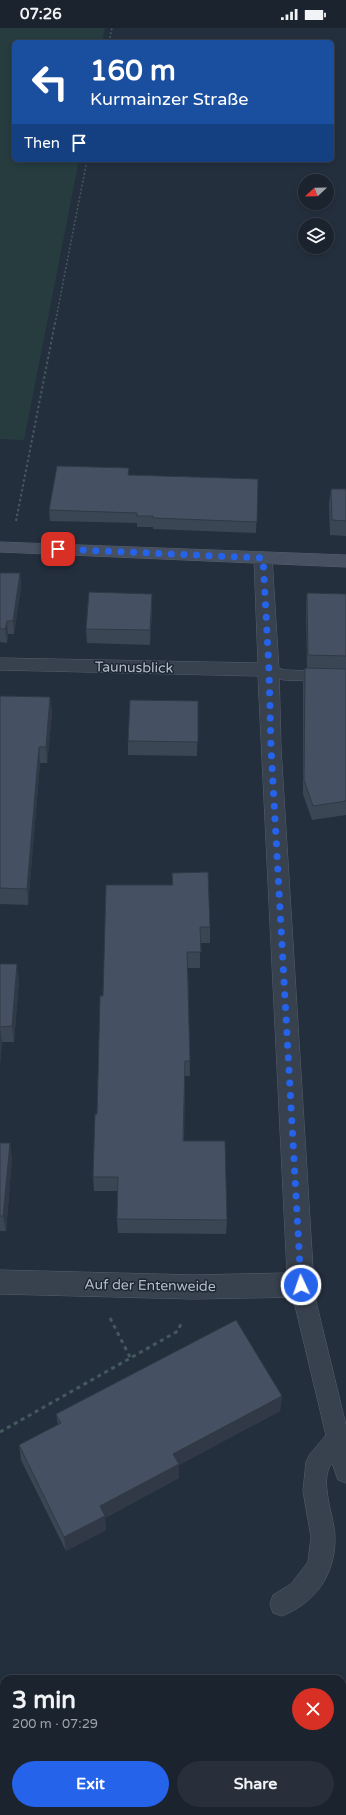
<!DOCTYPE html>
<html lang="en">
<head>
<meta charset="utf-8">
<style>
  body { margin:0; font-family:"Varela Round",sans-serif; background:#282f3a; color:#f1f3f6; height:100vh; display:flex; flex-direction:column; font-size:15px; white-space:nowrap }
  * { box-sizing:border-box; margin:0 }
  p { font-size:13px; color:#a0a4aa }
  .icon { flex:none; width:22px; height:22px; fill:none; stroke:currentColor; stroke-width:2; stroke-linecap:round; stroke-linejoin:round }
  .map { position:relative; flex:1; overflow:hidden }
  .sheet { position:absolute; left:0px; top:1647px; width:346px; height:140px; display:flex; flex-direction:column; background:#1b232e; border-radius:12px 12px 0 0; box-shadow:0 2px 6px #0003,0 0 0 1px #39404a }
  .sheet>* { flex:none }
  .banner { position:absolute; left:12px; top:12px; width:322px; height:122px; border-radius:6px; box-shadow:0 2px 6px #0003,0 0 0 1px #39404a; background:#1a4fa0; color:#fff; overflow:hidden }
  .needle { width:26px; rotate:248deg }
  .controls { position:absolute; left:298px; top:146px; display:grid; gap:8px }
  .controls a { display:grid; place-items:center; width:36px; height:36px; border-radius:50%; background:#1b232e; box-shadow:0 2px 6px #0003,0 0 0 1px #39404a; font-size:20px }
  .pin { position:absolute; display:grid; place-items:center; width:34px; height:34px; color:#fff; margin:-17px; border-radius:8px; box-shadow:0 2px 6px #0006 }
  .me { position:absolute; width:44px; margin:-22px; rotate:357deg; stroke-linejoin:round; filter:drop-shadow(0 0 3px #0008) }
  .turn { display:flex; align-items:center; gap:14px; height:84px; padding:0 12px; font-size:18px }
  .turn .icon { width:52px; height:52px; stroke-width:2.5 }
  .turn b { display:block; font-size:28px; line-height:34px }
  .then { display:flex; align-items:center; height:38px; padding:0 12px; background:#0003; gap:8px; font-size:15px }
  .round { display:grid; place-items:center; flex:none; width:42px; height:42px; border-radius:21px; background:#282f3a }
  .headline { display:flex; align-items:center; justify-content:space-between; height:68px; padding:0 12px }
  h1 { font-size:24px; font-weight:700; line-height:30px }
  .action { display:flex; gap:8px; margin-top:auto; padding:8px 12px }
  .action a { flex:1; height:46px; border-radius:24px; background:#2563eb; color:#fff; font-size:16px; font-weight:700; line-height:46px; text-align:center }
  .action a+a { background:#282f3a; color:#f1f3f6 }
  .status { display:flex; justify-content:space-between; align-items:center; height:28px; padding:0 20px; background:#1b232e; direction:ltr }
  .status svg { height:11px; fill:currentColor }
  .map>svg:first-child { display:block }
  .green { fill:#263c3f }
  .lines { fill:none; stroke-linecap:round; stroke-linejoin:round }
  .lane-casing { stroke:#565f6c; stroke-width:1 }
  .street-casing { stroke:#565f6c; stroke-width:1 }
  .secondary-casing { stroke:#565f6c; stroke-width:1 }
  .path-far2 { stroke:#44595c; stroke-width:1.5; stroke-dasharray:2 2; stroke-linecap:butt }
  .path-far1 { stroke:#44595c; stroke-width:2; stroke-dasharray:2.5 2.5; stroke-linecap:butt }
  .path { stroke:#44595c; stroke-width:3; stroke-dasharray:4 4; stroke-linecap:butt }
  .lane { fill:#38414e; fill-rule:evenodd }
  .street { fill:#38414e; fill-rule:evenodd }
  .secondary { fill:#465061; fill-rule:evenodd }
  .wall { fill:#3b4654 }
  .shaded-wall { fill:#303945 }
  .building { fill:#455162; stroke:#303945 }
  .route { stroke:#2563eb; stroke-width:7; stroke-dasharray:0 12.6 }
  .labels { text-anchor:middle; stroke-width:3; stroke-linejoin:round; paint-order:stroke }
  .street-label { font-size:14px; fill:#b4bcc9; stroke:#1d2633 }
</style>
</head>
<body>
<div class="status"><b>07:26</b><svg viewBox="0 0 49 12"><path d="M0 12V9h3v3zM5 12V6h3v6zM10 12V3h3v9zM15 12V0h3v12zM26 1h20v11H26zM47 4h2v5h-2z"/></svg></div>
<div class="map">
<svg width="346" height="1787" viewBox="0 0 346 1787">
  <rect width="100%" height="100%" fill="#242f3e"/>
  <path class="green" d="M 0,0 L 105,0 L 102,14 L 14,14 L 14,132 L 79,132 L 24,412 L 0,411 Z"/>
  <g class="lines">
    <g class="lane-casing">
      <g id="lane">
        <path d="M 269,637 L 285,642 L 346,644 L 346,654 L 284,652 L 263,646 L 261,642 L 263,638 Z"/>
        <path d="M 301,1247 L 309,1250 L 312,1257 L 346,1397 L 346,1455 L 338,1452 L 332,1435 C 318,1452 335,1490 335,1510 C 335,1547 316,1574 282,1588 L 273,1585 L 270,1576 L 273,1567 L 291,1556 L 308,1534 L 311,1509 L 303,1463 L 306,1434 L 310,1426 L 326,1407 L 290,1257 L 293,1250 Z"/>
      </g>
    </g>
    <g class="street-casing">
      <path id="street" d="M 263,524 L 269,526 L 272,530 L 279,642 L 281,720 L 314,1257 L 310,1265 L 301,1269 L 194,1271 L 0,1266 L 0,1242 L 194,1247 L 287,1245 L 258,648 L 0,642 L 0,630 L 258,635 L 254,530 L 257,526 Z"/>
    </g>
    <g class="secondary-casing">
      <path id="secondary" d="M 0,514 L 346,527 L 346,539 L 0,524 Z"/>
    </g>
    <g class="path-far2">
      <path d="M 109,14 L 112,0"/>
      <path d="M 55,296 L 87,132"/>
    </g>
    <path class="path-far1" d="M 16,493 L 55,295"/>
    <g class="path">
      <path d="M 110,1290 L 130,1329"/>
      <path d="M 0,1404 L 178,1303 L 182,1293"/>
      <path d="M 140,1787 L 146,1783"/>
    </g>
    <use href="#lane" class="lane"/>
    <use href="#street" class="street"/>
    <use href="#secondary" class="secondary"/>
  </g>
  <g class="wall">
    <path d="M 129,447 L 258,451 L 256,505 L 153,501 L 153,499 L 137,499 L 137,495 L 50,493 L 49,482 Z"/>
    <path d="M 331,461 L 346,461 L 346,508 L 330,507 L 329,476 Z"/>
    <path d="M 0,545 L 20,545 L 21,559 L 14,606 L 8,606 L 7,615 L 0,614 Z"/>
    <path d="M 307,565 L 346,566 L 346,787 L 312,792 L 303,766 L 303,654 L 305,640 L 307,640 L 306,580 Z"/>
    <path d="M 152,580 L 150,617 L 87,615 L 86,601 Z"/>
    <path d="M 0,668 L 50,669 L 52,685 L 47,735 L 40,735 L 28,877 L 0,876 Z"/>
    <path d="M 198,673 L 197,728 L 128,727 L 128,713 Z"/>
    <path d="M 172,845 L 210,899 L 210,915 L 200,915 L 200,940 L 188,940 L 190,1048 L 185,1048 L 184,1113 L 227,1192 L 226,1206 L 118,1205 L 117,1191 L 118,1163 L 94,1163 L 93,1149 L 97,1086 L 103,968 L 172,857 Z"/>
    <path d="M 0,936 L 19,952 L 14,1014 L 2,1014 L 0,1037 Z"/>
    <path d="M 0,1115 L 12,1130 L 6,1203 L 0,1203 Z"/>
    <path d="M 282,1368 L 280,1383 L 179,1437 L 179,1450 L 105,1490 L 106,1502 L 66,1523 L 21,1432 L 19,1417 L 58,1397 L 56,1386 Z"/>
  </g>
  <g class="shaded-wall">
    <path d="M 20,545 L 21,559 L 14,606 L 13,593 Z"/>
    <path d="M 152,566 L 152,580 L 150,617 L 150,602 Z"/>
    <path d="M 7,593 L 8,606 L 7,615 L 5,601 Z"/>
    <path d="M 50,669 L 52,685 L 47,735 L 46,719 Z"/>
    <path d="M 39,719 L 40,735 L 28,877 L 27,861 Z"/>
    <path d="M 17,936 L 19,952 L 14,1014 L 12,998 Z"/>
    <path d="M 0,1000 L 2,1014 L 0,1037 Z"/>
    <path d="M 10,1115 L 12,1130 L 6,1203 L 3,1188 Z"/>
    <path d="M 282,1368 L 280,1383 L 179,1437 L 179,1450 L 105,1490 L 106,1502 L 66,1523 L 64,1509 L 100,1478 L 173,1426 Z"/>
  </g>
  <g class="building">
    <path d="M 57,438 L 129,440 L 128,447 L 258,451 L 257,494 L 153,490 L 153,488 L 137,488 L 137,485 L 49,482 Z"/>
    <path d="M 331,461 L 346,461 L 346,493 L 332,492 Z"/>
    <path d="M 0,545 L 20,545 L 13,593 L 7,593 L 5,601 L 0,601 Z"/>
    <path d="M 89,564 L 152,566 L 150,602 L 86,601 Z"/>
    <path d="M 307,565 L 346,566 L 346,628 L 308,627 Z"/>
    <path d="M 305,640 L 346,641 L 346,773 L 313,778 L 304,752 Z"/>
    <path d="M 0,668 L 50,669 L 46,719 L 39,719 L 27,861 L 0,860 Z"/>
    <path d="M 130,672 L 198,673 L 198,714 L 128,713 Z"/>
    <path d="M 208,844 L 210,899 L 200,899 L 201,924 L 187,924 L 190,1033 L 185,1033 L 183,1113 L 225,1113 L 227,1192 L 117,1191 L 118,1149 L 93,1149 L 95,1086 L 97,1086 L 100,968 L 103,968 L 106,857 L 173,857 L 172,845 Z"/>
    <path d="M 0,936 L 17,936 L 12,998 L 0,999 Z"/>
    <path d="M 0,1115 L 10,1115 L 3,1188 L 0,1188 Z"/>
    <path d="M 236,1292 L 282,1368 L 173,1426 L 179,1436 L 100,1478 L 105,1488 L 64,1509 L 19,1417 L 61,1395 L 56,1386 Z"/>
    <path d="M 342,1731 L 346,1738 L 346,1787 L 201,1787 L 200,1786 L 206,1783 L 342,1783 Z"/>
  </g>
  <g class="lines">
    <path class="route" d="M 58,521 L 263,530 L 269,642 L 271,720 L 301,1257"/>
  </g>
  <g class="labels">
    <g class="street-label">
      <text transform="translate(134 639) rotate(1)" y="5">Taunusblick</text>
      <text transform="translate(150 1257) rotate(1)" y="5">Auf der Entenweide</text>
    </g>
  </g>
</svg>
<div class="controls">
<a><svg class="needle" viewBox="-14 -14 28 28"><path d="M0-13l5 13h-10z" fill="#e53935"/><path d="M0 13l5-13h-10z" fill="#a0a4aa"/></svg></a>
<a><svg class="icon" aria-label="layers" viewBox="0 0 24 24"><path d="M12 4l9 5-9 5-9-5zM3 14l9 5 9-5"/></svg></a>
</div>
<div class="pin" style="left:58px;top:521px;background:#d93025"><svg class="icon" aria-label="arrive" viewBox="0 0 24 24"><path d="M6 21V4h12l-3 4 3 4H6"/></svg></div>
<svg class="me" style="left:301px;top:1257px" viewBox="-20 -20 40 40"><circle r="17" fill="#2563eb" stroke="#fff" stroke-width="3"/><path d="M0-11L8 9 0 5-8 9z" fill="#fff"/></svg>
<div class="banner">
<div class="turn"><svg class="icon" aria-label="left" viewBox="0 0 24 24"><path d="M17 20v-9H6M10 6l-5 5 5 5"/></svg><div><b>160 m</b>Kurmainzer Straße</div></div>
<div class="then">Then<svg class="icon" aria-label="arrive" viewBox="0 0 24 24"><path d="M6 21V4h12l-3 4 3 4H6"/></svg></div>
</div>
<section class="sheet">
<div class="headline"><div><h1>3 min</h1><p>200 m · 07:29</p></div><a class="round" style="background:#d93025;color:#fff"><svg class="icon" aria-label="close" viewBox="0 0 24 24"><path d="M6 6l12 12M18 6L6 18"/></svg></a></div>
<div class="action"><a>Exit</a><a>Share</a></div>
</section>
</div>
</body>
</html>
